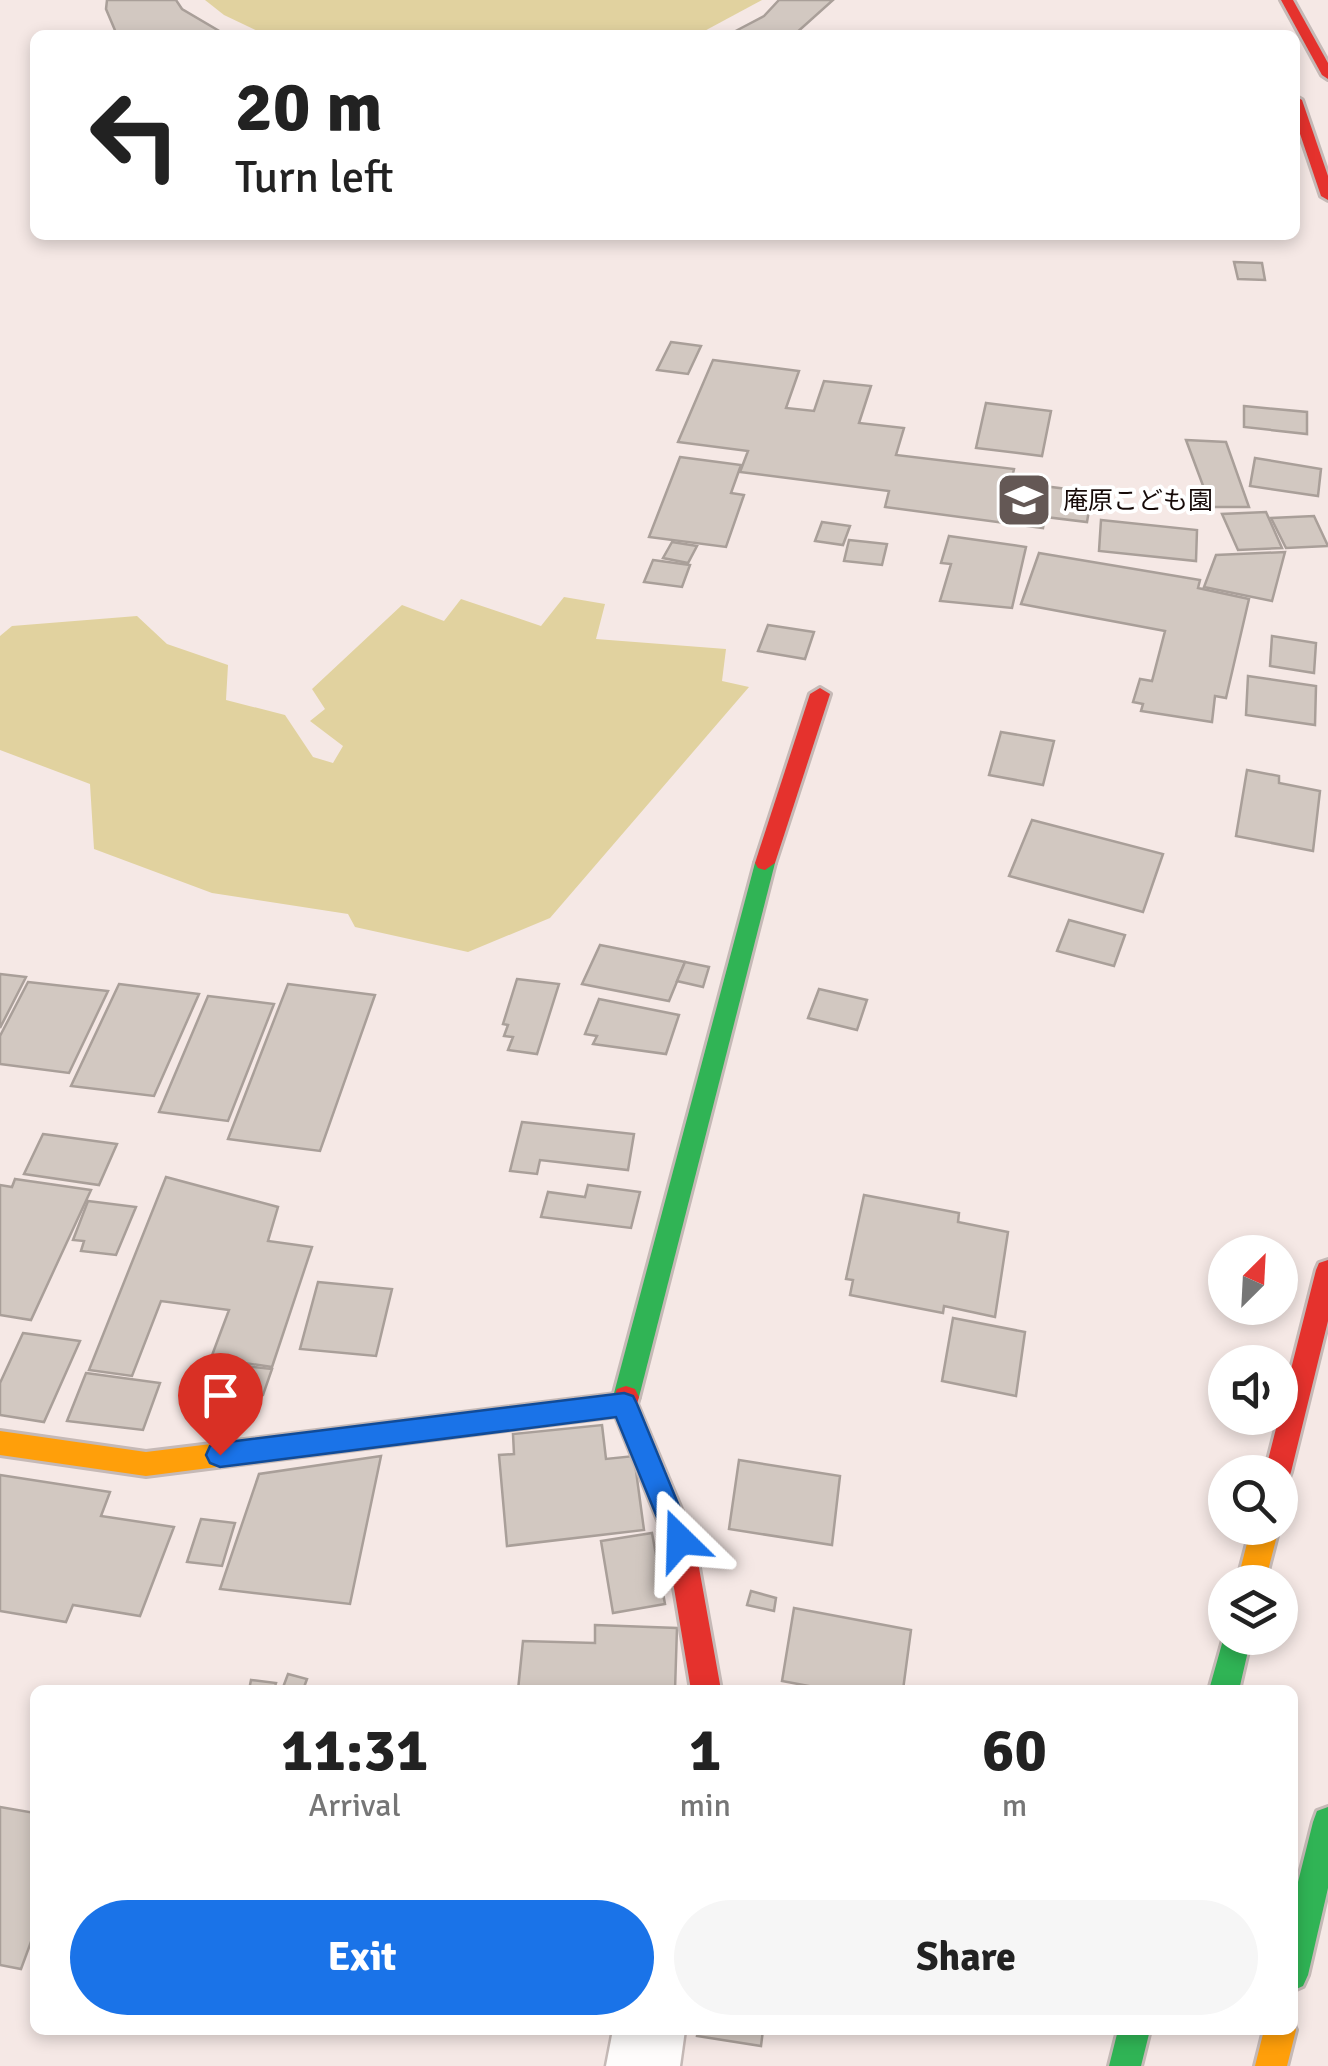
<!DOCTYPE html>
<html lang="en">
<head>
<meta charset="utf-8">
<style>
  body { margin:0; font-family:Signika,"Noto Sans JP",sans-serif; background:#f6f6f6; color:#222; height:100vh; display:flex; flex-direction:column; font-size:38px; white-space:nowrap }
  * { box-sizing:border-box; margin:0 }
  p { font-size:32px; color:#767676 }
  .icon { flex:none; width:55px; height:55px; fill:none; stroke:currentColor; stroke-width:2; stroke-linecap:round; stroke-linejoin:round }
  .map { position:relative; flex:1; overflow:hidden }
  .details { position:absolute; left:30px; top:1685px; width:1268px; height:350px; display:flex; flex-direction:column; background:#fff; border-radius:15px; box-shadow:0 5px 15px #0003 }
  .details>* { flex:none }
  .top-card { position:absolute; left:30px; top:30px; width:1270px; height:210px; border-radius:15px; box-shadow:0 5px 15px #0003; background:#fff; color:#222; overflow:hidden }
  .needle { width:65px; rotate:24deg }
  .controls { position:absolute; left:1208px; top:1235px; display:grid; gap:20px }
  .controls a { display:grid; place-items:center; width:90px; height:90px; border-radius:50%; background:#fff; box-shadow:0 5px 15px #0003; font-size:50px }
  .pin { position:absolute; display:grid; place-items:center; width:85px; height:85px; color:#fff; margin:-102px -42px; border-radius:50% 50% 50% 0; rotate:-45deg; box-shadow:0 0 10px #0007 }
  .pin .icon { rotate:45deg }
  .me { position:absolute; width:110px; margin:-55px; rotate:338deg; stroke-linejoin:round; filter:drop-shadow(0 0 8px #0008) }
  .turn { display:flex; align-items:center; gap:35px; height:210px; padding:0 40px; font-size:45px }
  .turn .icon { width:130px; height:130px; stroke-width:2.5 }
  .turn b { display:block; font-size:70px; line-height:85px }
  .eta { display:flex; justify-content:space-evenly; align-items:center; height:170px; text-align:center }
  .eta b { font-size:60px; font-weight:800; line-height:70px }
  .cta { display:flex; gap:20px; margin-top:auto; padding:20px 40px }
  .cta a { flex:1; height:115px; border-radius:60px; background:#1a73e8; color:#fff; font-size:40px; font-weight:800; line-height:115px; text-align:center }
  .cta a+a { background:#f6f6f6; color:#222 }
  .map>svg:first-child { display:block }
  .green { fill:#e1d29f }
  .building { fill:#d2c8c1; stroke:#a99f99; stroke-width:2.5 }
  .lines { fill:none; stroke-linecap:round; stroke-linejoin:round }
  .street-casing { stroke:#c5b9b6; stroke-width:5 }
  .fast-casing { stroke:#c5b9b6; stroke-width:6 }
  .slow-casing { stroke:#c5b9b6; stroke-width:6 }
  .jam-casing { stroke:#c5b9b6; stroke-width:6 }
  .street { fill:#fefcfb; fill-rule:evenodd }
  .fast { fill:#30b455; fill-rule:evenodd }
  .slow { fill:#ff9f0a; fill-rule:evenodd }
  .jam { fill:#e5322d; fill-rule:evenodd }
  .route { fill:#1a73e8; stroke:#114b97; stroke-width:2.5 }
  .labels { text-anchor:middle; stroke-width:8; stroke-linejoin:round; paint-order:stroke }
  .far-poi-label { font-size:25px; fill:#160a08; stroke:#fff; text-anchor:start }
</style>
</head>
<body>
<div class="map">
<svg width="1328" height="2066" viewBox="0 0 1328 2066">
  <rect width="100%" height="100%" fill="#f5e8e5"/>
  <g class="green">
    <path d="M 205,0 L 762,0 L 697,35 L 266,35 L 224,15 Z"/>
    <path d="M 564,597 L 605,604 L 596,639 L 726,649 L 722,681 L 749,687 L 550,918 L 468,952 L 355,927 L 348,914 L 212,893 L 94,849 L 90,784 L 0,750 L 0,636 L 12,626 L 137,616 L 167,644 L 228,665 L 226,700 L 285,715 L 313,757 L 333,763 L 343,746 L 310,721 L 325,709 L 312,689 L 402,605 L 444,621 L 461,599 L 541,626 Z"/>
  </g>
  <g class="building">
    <path d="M 107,0 L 176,0 L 182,9 L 226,35 L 117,35 L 106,9 Z"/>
    <path d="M 779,0 L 833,0 L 794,35 L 728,35 L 764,16 Z"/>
    <path d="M 1234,262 L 1262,263 L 1265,280 L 1238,279 Z"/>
    <path d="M 671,342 L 701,346 L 688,374 L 657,370 Z"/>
    <path d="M 713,360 L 799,371 L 786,408 L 814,411 L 824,381 L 871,386 L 859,423 L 904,428 L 896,455 L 1014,469 L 1011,482 L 1092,492 L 1087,522 L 1045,517 L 1043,528 L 885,507 L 889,491 L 740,472 L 748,451 L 678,442 Z"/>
    <path d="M 986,403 L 1051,411 L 1042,456 L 976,448 Z"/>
    <path d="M 1244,406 L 1307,412 L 1307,434 L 1244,427 Z"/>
    <path d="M 1186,440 L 1226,442 L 1249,507 L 1211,507 Z"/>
    <path d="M 680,457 L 741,465 L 731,493 L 744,495 L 726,547 L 649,537 Z"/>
    <path d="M 1255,458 L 1321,469 L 1318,496 L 1250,486 Z"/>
    <path d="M 1266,512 L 1282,548 L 1238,550 L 1222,514 Z"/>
    <path d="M 1314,516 L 1328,546 L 1286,548 L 1271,518 Z"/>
    <path d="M 1101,520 L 1197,530 L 1196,561 L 1099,551 Z"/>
    <path d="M 822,522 L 850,526 L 843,545 L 815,541 Z"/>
    <path d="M 949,536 L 1026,547 L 1012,608 L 940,601 L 951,564 L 941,563 Z"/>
    <path d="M 849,540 L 887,544 L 882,565 L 844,561 Z"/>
    <path d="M 672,542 L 697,546 L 688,563 L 663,558 Z"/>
    <path d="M 1285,552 L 1272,601 L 1204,587 L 1216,555 Z"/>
    <path d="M 1039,553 L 1200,580 L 1198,588 L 1249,599 L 1226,698 L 1215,696 L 1212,722 L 1141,711 L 1143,704 L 1133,702 L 1140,679 L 1152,681 L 1165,631 L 1021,604 Z"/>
    <path d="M 653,560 L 690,565 L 682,587 L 644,582 Z"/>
    <path d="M 768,625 L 814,632 L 805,659 L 758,651 Z"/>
    <path d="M 1272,636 L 1316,643 L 1314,673 L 1270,666 Z"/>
    <path d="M 1248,676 L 1316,686 L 1315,725 L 1246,715 Z"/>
    <path d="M 1001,732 L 1054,741 L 1043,785 L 989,775 Z"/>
    <path d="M 1247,770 L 1279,776 L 1279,783 L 1320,791 L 1313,851 L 1236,836 Z"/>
    <path d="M 1032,820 L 1163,854 L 1143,912 L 1009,876 Z"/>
    <path d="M 1069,920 L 1125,935 L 1114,966 L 1057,951 Z"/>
    <path d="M 600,945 L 685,962 L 669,1001 L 582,984 Z"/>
    <path d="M 685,962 L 709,967 L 703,987 L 677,981 Z"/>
    <path d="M 0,974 L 26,977 L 0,1028 Z"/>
    <path d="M 517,979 L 559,984 L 537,1054 L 508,1050 L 513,1037 L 504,1036 L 508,1025 L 503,1024 Z"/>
    <path d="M 28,982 L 108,991 L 69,1073 L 0,1064 L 0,1036 Z"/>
    <path d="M 119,984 L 199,994 L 154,1096 L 71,1086 Z"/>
    <path d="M 288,984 L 375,995 L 320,1151 L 228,1139 Z"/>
    <path d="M 819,989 L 867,1000 L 857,1030 L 808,1018 Z"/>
    <path d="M 208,996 L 274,1004 L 228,1121 L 159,1112 Z"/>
    <path d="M 599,999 L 679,1015 L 666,1054 L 593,1044 L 597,1036 L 585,1034 Z"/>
    <path d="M 522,1122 L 634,1134 L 628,1170 L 540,1160 L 537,1174 L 510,1171 Z"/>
    <path d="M 43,1134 L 117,1144 L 99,1185 L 24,1174 Z"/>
    <path d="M 166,1177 L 278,1207 L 268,1241 L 312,1247 L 272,1367 L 211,1358 L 229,1310 L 161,1301 L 132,1376 L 89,1370 Z"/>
    <path d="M 15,1179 L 91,1190 L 31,1320 L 0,1315 L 0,1185 L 12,1187 Z"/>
    <path d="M 588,1185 L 640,1192 L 631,1228 L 541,1217 L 548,1192 L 585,1197 Z"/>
    <path d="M 864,1195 L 959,1213 L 958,1222 L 1008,1232 L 995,1317 L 944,1306 L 943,1313 L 850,1295 L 853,1280 L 846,1279 Z"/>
    <path d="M 88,1201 L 136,1207 L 116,1255 L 81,1251 L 84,1241 L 73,1240 Z"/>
    <path d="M 318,1282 L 392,1289 L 376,1356 L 300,1349 Z"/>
    <path d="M 953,1318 L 1025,1332 L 1016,1396 L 942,1381 Z"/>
    <path d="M 23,1333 L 80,1341 L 44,1422 L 0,1415 L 0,1383 Z"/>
    <path d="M 229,1364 L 272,1369 L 263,1395 L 221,1390 Z"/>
    <path d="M 86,1373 L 160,1383 L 143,1430 L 67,1421 Z"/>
    <path d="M 602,1425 L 606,1459 L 634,1456 L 644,1530 L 507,1546 L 499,1455 L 514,1454 L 513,1434 Z"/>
    <path d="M 381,1456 L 350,1604 L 220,1589 L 259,1474 Z"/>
    <path d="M 739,1460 L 840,1476 L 832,1545 L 729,1529 Z"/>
    <path d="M 0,1475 L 110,1492 L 101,1516 L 174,1527 L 140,1616 L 73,1605 L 66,1622 L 0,1611 Z"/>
    <path d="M 201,1519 L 235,1523 L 222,1566 L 187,1562 Z"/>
    <path d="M 652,1533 L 665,1604 L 613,1613 L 601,1541 Z"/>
    <path d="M 751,1591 L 776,1598 L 774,1611 L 747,1605 Z"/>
    <path d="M 794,1608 L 911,1630 L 903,1690 L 830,1690 L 782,1681 Z"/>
    <path d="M 595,1625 L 677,1628 L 675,1690 L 518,1690 L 523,1641 L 595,1643 Z"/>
    <path d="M 288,1674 L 307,1679 L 303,1690 L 282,1690 Z"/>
    <path d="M 251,1680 L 276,1683 L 274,1690 L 249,1690 Z"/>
    <path d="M 0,1807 L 35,1813 L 35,1931 L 21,1969 L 0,1965 Z"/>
    <path d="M 698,2030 L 763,2030 L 761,2046 L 697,2036 Z"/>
  </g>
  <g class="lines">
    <g class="street-casing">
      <path id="street" d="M 613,2030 L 685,2030 L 680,2066 L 606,2066 Z"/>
    </g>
    <g class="fast-casing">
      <g id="fast">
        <path d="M 765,856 L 775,863 L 639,1397 L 635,1405 L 626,1408 L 617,1405 L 613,1397 L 755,863 Z"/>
        <path d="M 1225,1633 L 1225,1638 L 1251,1638 L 1239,1690 L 1209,1690 Z"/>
        <path d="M 1328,1807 L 1328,1888 L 1308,1975 L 1303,1986 L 1292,1991 L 1292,1906 L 1313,1822 L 1317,1811 Z"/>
        <path d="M 1118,2030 L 1150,2030 L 1141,2066 L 1109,2066 Z"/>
      </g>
    </g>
    <g class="slow-casing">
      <g id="slow">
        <path d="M 624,1393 L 633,1396 L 637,1404 L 633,1412 L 624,1415 L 146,1476 L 0,1455 L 0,1431 L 146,1452 Z"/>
        <path d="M 1251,1528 L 1279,1528 L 1265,1582 L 1237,1582 Z"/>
        <path d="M 1292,2021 L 1296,2030 L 1287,2066 L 1255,2066 L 1264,2030 L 1292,2030 Z"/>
      </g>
    </g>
    <g class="jam-casing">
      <g id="jam">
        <path d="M 1281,0 L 1293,0 L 1328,63 L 1328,79 L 1322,75 Z"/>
        <path d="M 1295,96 L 1302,100 L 1328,176 L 1328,200 L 1321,196 L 1295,119 Z"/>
        <path d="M 820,688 L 830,694 L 775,863 L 765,870 L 758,868 L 755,863 L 810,694 Z"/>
        <path d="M 1328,1260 L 1328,1321 L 1291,1472 L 1288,1480 L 1280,1483 L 1280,1472 L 1265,1472 L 1316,1270 L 1319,1263 Z"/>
        <path d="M 626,1386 L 635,1389 L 639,1397 L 637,1404 L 694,1540 L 721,1690 L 691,1690 L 666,1540 L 611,1404 L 617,1389 Z"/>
      </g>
    </g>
    <use href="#street" class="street"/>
    <use href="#fast" class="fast"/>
    <use href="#slow" class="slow"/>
    <use href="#jam" class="jam"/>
  </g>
  <path class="route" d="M 624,1393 L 633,1396 L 637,1404 L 693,1540 L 689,1549 L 680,1553 L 670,1549 L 616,1417 L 220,1467 L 210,1463 L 206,1455 L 210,1446 L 220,1443 Z"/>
  <defs>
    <g id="school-square" transform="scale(2.875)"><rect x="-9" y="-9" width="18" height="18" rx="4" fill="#645855" stroke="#fff"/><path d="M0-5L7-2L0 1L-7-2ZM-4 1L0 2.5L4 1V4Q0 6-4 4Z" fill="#fff"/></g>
  </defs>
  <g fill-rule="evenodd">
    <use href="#school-square" x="1024" y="500"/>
  </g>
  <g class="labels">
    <g class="far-poi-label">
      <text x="1063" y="509">庵原こども園</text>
    </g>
  </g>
</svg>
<div class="controls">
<a><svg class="needle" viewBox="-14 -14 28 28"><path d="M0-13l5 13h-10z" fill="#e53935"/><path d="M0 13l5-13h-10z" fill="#767676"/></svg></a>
<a><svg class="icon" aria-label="sound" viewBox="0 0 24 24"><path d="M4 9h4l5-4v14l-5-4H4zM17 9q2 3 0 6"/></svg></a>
<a><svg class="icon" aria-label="search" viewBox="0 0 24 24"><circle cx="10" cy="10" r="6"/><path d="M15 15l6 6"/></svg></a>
<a><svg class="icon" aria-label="layers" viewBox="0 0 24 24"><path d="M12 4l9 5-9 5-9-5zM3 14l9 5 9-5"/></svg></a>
</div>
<div class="pin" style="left:220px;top:1455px;background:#d93025"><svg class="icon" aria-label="arrive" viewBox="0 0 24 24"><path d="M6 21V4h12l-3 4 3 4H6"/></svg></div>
<svg class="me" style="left:680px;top:1540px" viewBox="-20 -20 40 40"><path d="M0-17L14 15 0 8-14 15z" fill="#1a73e8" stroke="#fff" stroke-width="4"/></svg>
<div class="top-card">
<div class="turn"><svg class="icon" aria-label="left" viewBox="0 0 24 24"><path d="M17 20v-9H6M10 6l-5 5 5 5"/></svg><div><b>20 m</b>Turn left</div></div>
</div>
<section class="details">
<div class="eta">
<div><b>11:31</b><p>Arrival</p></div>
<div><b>1</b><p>min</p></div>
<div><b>60</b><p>m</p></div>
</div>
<div class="cta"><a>Exit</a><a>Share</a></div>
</section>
</div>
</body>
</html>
